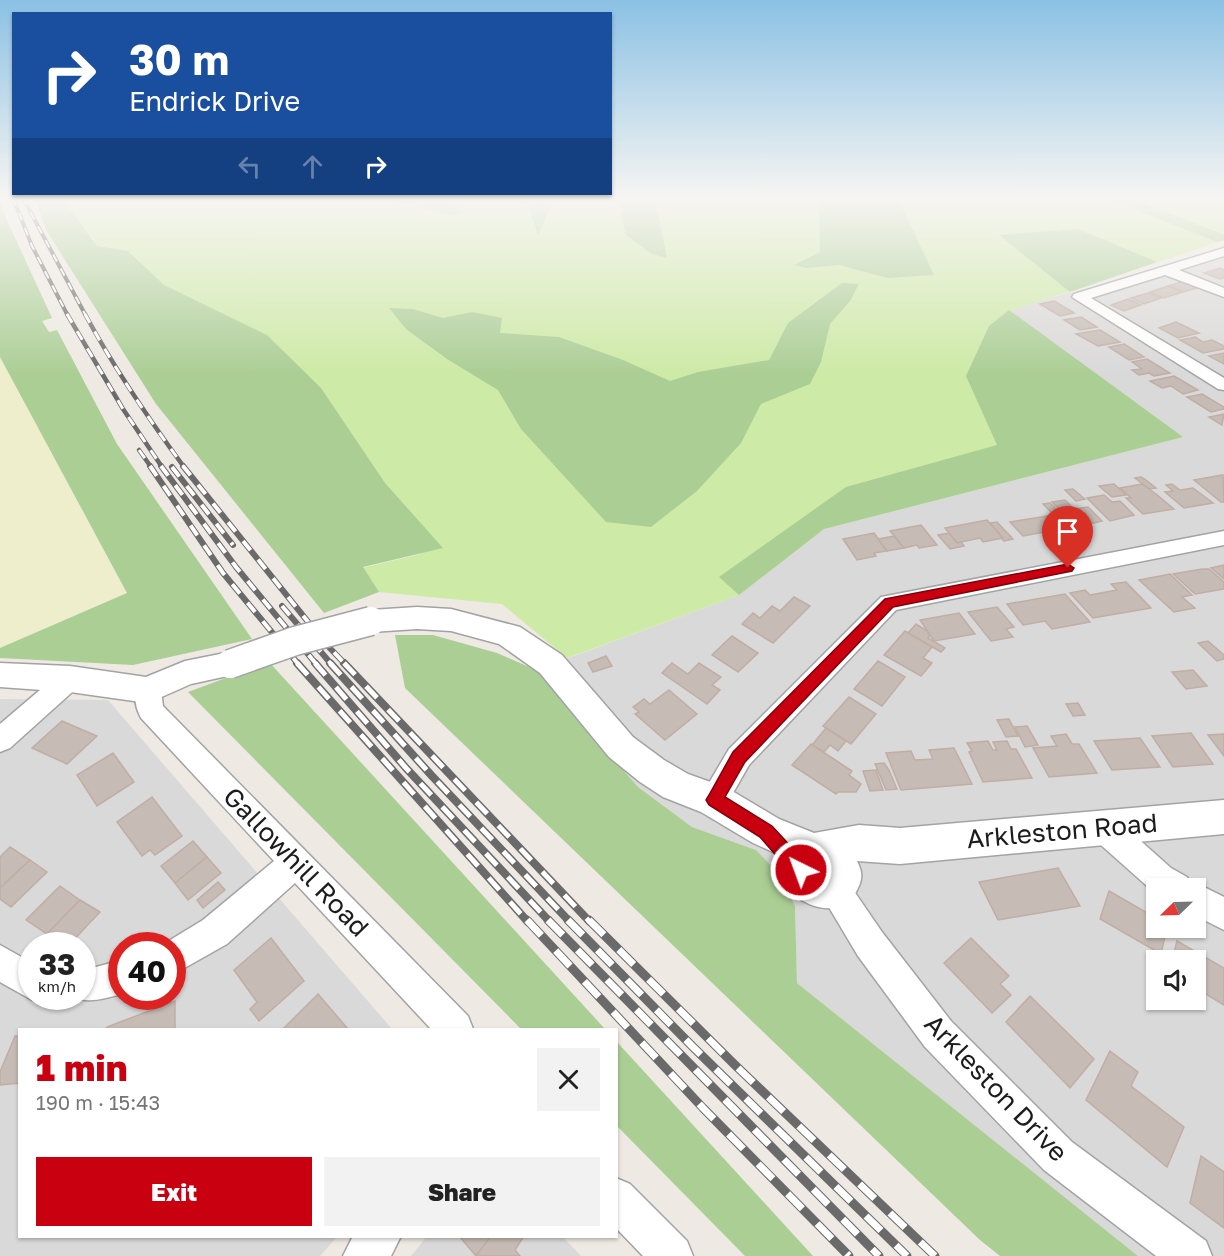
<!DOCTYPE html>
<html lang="en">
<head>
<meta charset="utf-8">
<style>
  body { margin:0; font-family:"Golos Text",sans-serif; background:#f2f2f2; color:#222; height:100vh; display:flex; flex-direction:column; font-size:22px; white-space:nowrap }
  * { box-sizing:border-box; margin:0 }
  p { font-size:20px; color:#767676 }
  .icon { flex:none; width:33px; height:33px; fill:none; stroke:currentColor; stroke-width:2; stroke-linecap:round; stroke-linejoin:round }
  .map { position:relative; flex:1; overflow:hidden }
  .sheet { position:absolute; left:18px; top:1028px; width:600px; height:210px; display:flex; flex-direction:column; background:#fff; border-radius:0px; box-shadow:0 2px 4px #0004 }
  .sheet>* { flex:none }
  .top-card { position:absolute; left:12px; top:12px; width:600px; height:183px; border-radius:0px; box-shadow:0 2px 4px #0004; background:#1a4fa0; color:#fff; overflow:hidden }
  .needle { width:39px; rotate:247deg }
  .fabs { position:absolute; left:1146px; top:878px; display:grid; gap:12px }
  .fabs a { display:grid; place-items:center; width:60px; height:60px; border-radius:0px; background:#fff; box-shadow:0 2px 4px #0004; font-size:30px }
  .speed { position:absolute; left:18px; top:932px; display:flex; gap:12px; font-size:30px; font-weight:700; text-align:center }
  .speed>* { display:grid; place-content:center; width:78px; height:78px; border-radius:50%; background:#fff; box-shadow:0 2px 4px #0004; line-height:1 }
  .speed small { font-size:15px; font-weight:400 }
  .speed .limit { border:9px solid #d22; background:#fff; color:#111 }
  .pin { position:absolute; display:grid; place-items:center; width:51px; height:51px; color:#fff; margin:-62px -26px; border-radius:50% 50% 50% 0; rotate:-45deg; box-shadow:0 0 6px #0007 }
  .pin .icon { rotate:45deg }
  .me { position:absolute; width:66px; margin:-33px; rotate:318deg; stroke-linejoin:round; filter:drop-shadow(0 0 4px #0008) }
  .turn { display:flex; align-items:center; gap:21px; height:126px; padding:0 18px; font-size:27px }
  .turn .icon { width:78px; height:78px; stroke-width:2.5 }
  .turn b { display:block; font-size:42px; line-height:51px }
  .lanes { display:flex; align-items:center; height:57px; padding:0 18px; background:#0003; justify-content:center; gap:30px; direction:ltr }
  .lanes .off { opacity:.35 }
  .round { display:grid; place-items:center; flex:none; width:63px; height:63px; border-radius:0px; background:#f2f2f2 }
  .head { display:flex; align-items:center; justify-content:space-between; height:102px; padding:0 18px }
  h1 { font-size:36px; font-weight:800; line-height:45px; color:#c90010 }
  .button { display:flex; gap:12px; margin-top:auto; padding:12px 18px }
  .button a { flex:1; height:69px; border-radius:0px; background:#c90010; color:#fff; font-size:24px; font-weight:800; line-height:69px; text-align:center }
  .button a+a { background:#f2f2f2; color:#222 }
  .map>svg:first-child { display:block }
  .residential { fill:#dad9d9; fill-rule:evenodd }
  .farmland { fill:#eeedcc }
  .grass { fill:#cdeaa6 }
  .forest { fill:#abce95 }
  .building { fill:#c6bbb5; stroke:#c0aea4; stroke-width:1.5 }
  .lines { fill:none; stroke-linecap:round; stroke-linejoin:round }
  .minor-casing { stroke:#a3a3a3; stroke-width:3 }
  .tertiary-casing { stroke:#a3a3a3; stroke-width:3 }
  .minor { fill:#fff; fill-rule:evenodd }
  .tertiary { fill:#fff; fill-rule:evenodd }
  .rail-far4-casing { stroke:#6a6a6a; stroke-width:4 }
  .rail-far3-casing { stroke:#6a6a6a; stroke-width:4.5 }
  .rail-far2-casing { stroke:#6a6a6a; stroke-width:6 }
  .rail-far1-casing { stroke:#6a6a6a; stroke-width:8 }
  .rail-casing { stroke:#6a6a6a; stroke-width:9 }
  .rail-far4 { stroke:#fff; stroke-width:2; stroke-dasharray:8; stroke-linecap:butt }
  .rail-far3 { stroke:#fff; stroke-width:3; stroke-dasharray:10; stroke-linecap:butt }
  .rail-far2 { stroke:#fff; stroke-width:4; stroke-dasharray:12; stroke-linecap:butt }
  .rail-far1 { stroke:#fff; stroke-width:5; stroke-dasharray:16; stroke-linecap:butt }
  .rail { stroke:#fff; stroke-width:7; stroke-dasharray:21; stroke-linecap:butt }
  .tertiary-bridge-casing { stroke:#a3a3a3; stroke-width:31; stroke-linecap:butt }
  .tertiary-bridge { stroke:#fff; stroke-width:28 }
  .route { fill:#c90010; stroke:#83000a; stroke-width:1.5 }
  .labels { text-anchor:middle; stroke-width:6; stroke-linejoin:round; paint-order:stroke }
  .near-street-label { font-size:26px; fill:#1c1c1c; stroke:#fff }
</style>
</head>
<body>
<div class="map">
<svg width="1224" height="1256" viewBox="0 0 1224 1256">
  <rect width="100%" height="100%" fill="#eee9e2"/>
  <g class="residential">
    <path d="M 1224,252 L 1224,1256 L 1138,1256 L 797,983 L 795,906 L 756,850 L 692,827 L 638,787 L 536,670 L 739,595 L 824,529 L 1182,437 L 1009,310 L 1070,292 L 1079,297 ZM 1156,888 L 1196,888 L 1196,927 L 1156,927 ZM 1156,960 L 1196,960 L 1196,999 L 1156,999 Z"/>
    <path d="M 0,699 L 108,700 L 392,1029 L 20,1029 L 20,1236 L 338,1236 L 320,1256 L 0,1256 ZM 32,945 L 82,945 L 82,996 L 32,996 ZM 122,945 L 172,945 L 172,996 L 122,996 Z"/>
    <path d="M 427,1236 L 562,1236 L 581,1256 L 411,1256 Z"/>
  </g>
  <path class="farmland" d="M 0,357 L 127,593 L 0,648 Z"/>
  <path class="grass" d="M 63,198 L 1224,198 L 1224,240 L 1010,311 L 1183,437 L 824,529 L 739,595 L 567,658 L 502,604 L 379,592 L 362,568 L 421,554 L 128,287 Z"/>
  <g class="forest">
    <path d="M 0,198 L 5,216 L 52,318 L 42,321 L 49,332 L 57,330 L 117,444 L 252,639 L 133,665 L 0,658 L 0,648 L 127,593 L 0,357 Z"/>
    <path d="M 35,198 L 63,198 L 97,246 L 128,251 L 164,285 L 267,335 L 321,388 L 385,483 L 443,548 L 363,567 L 379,592 L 324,613 L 156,404 L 46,230 Z"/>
    <path d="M 383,198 L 452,198 L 461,213 L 449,215 Z"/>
    <path d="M 526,198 L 554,198 L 538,236 Z"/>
    <path d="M 617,198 L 655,198 L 667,258 L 652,254 L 626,235 Z"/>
    <path d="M 819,198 L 898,198 L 934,275 L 888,278 L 839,265 L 806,268 L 794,265 L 820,252 Z"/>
    <path d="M 1106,198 L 1132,198 L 1224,235 L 1224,240 L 1217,242 Z"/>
    <path d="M 1078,229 L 1157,262 L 1070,292 L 999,235 Z"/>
    <path d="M 842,283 L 859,284 L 850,301 L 830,324 L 821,362 L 810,384 L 761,404 L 741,443 L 697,491 L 651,527 L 606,522 L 521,429 L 498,390 L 447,359 L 406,329 L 389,308 L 413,309 L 443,318 L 472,312 L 502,318 L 500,333 L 559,337 L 623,360 L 670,381 L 698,372 L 769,360 L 788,323 Z"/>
    <path d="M 1009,310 L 1183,437 L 824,529 L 739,595 L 719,577 L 846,487 L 997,445 L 966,376 L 989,326 Z"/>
    <path d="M 395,635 L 433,635 L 497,653 L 536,670 L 638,787 L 692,827 L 756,850 L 778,873 L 795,906 L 797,983 L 1138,1256 L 1000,1256 L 980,1240 L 405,688 Z"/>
    <path d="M 269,662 L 605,1029 L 521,1029 L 188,692 Z"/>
    <path d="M 616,1042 L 617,1042 L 813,1256 L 745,1256 L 617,1126 Z"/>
  </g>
  <g class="building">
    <path d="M 1220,268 L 1224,270 L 1224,278 L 1220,279 L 1204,273 Z"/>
    <path d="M 1185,281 L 1201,287 L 1183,292 L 1168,286 Z"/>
    <path d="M 1168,286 L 1183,292 L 1164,298 L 1150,292 Z"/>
    <path d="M 1148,293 L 1161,298 L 1144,304 L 1131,298 Z"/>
    <path d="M 1128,299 L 1141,305 L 1124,311 L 1111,305 Z"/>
    <path d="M 1054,301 L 1074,313 L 1060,316 L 1040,304 Z"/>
    <path d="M 1081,317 L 1097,327 L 1080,330 L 1064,320 Z"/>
    <path d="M 1176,322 L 1199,333 L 1178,338 L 1159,328 Z"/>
    <path d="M 1100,330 L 1120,342 L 1098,346 L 1076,334 Z"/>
    <path d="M 1195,337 L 1203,342 L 1212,340 L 1224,346 L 1224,349 L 1203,353 L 1180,340 Z"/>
    <path d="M 1124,344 L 1144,357 L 1129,360 L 1109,347 Z"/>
    <path d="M 1224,353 L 1224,364 L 1209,356 Z"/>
    <path d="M 1147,359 L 1170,373 L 1154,376 L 1149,373 L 1139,375 L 1132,370 L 1142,369 L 1132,362 Z"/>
    <path d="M 1174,376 L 1198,390 L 1183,394 L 1171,386 L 1162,388 L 1150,381 Z"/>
    <path d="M 1202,394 L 1224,407 L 1224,409 L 1211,412 L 1187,397 Z"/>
    <path d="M 1224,414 L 1222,425 L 1209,417 Z"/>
    <path d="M 1223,475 L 1224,502 L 1221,502 L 1194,480 Z"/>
    <path d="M 1141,477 L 1146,480 L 1156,488 L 1149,489 L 1135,478 Z"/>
    <path d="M 1114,484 L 1126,495 L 1112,497 L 1099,486 Z"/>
    <path d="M 1142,484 L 1156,494 L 1174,509 L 1143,514 L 1126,498 L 1131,498 L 1120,488 Z"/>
    <path d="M 1172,484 L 1180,490 L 1193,488 L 1213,503 L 1184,508 L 1165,492 L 1173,491 L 1166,485 Z"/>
    <path d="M 1073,489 L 1085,499 L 1076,501 L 1065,490 Z"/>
    <path d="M 1104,495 L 1112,502 L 1120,501 L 1134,515 L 1110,521 L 1087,498 Z"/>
    <path d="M 1065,500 L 1074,509 L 1088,507 L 1102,521 L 1077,527 L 1052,502 Z"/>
    <path d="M 1050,503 L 1060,513 L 1053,514 L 1043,504 Z"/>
    <path d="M 1053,515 L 1067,528 L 1023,536 L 1010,522 Z"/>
    <path d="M 987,520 L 1003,538 L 983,542 L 980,538 L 957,543 L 945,528 Z"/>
    <path d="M 997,522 L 1013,539 L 1004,541 L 1001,538 L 1003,538 L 990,523 Z"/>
    <path d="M 921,525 L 937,545 L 919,548 L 917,545 L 904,548 L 890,531 Z"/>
    <path d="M 874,533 L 887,551 L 874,553 L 876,556 L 857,560 L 843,539 Z"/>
    <path d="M 949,533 L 957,543 L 961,542 L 964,546 L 950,549 L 938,535 Z"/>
    <path d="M 894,536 L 904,548 L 887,551 L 878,539 Z"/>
    <path d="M 1224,565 L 1224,579 L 1211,568 Z"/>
    <path d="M 1202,569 L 1209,569 L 1224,582 L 1224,589 L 1195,594 L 1173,574 Z"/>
    <path d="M 1170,574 L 1192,595 L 1182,597 L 1195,608 L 1174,612 L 1139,580 Z"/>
    <path d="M 1126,582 L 1151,608 L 1093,618 L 1070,593 L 1085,590 L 1090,595 L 1117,590 L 1111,584 Z"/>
    <path d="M 1065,594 L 1090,622 L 1052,629 L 1045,621 L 1023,625 L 1007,604 Z"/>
    <path d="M 794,597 L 810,606 L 773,643 L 742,624 L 753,613 L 760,618 L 772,606 L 780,611 Z"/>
    <path d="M 997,607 L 1014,627 L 1006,629 L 1013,637 L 991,641 L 968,612 Z"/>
    <path d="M 959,613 L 975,634 L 934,641 L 920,620 Z"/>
    <path d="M 916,624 L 927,631 L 930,635 L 928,638 L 945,648 L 941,652 L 908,633 Z"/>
    <path d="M 905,631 L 932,647 L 923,658 L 932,663 L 921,676 L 884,655 Z"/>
    <path d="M 732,636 L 758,653 L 738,672 L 712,655 Z"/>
    <path d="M 1208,641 L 1224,655 L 1224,659 L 1217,661 L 1198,643 Z"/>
    <path d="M 606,656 L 612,666 L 593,672 L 588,663 Z"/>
    <path d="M 878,661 L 905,677 L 882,706 L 854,689 Z"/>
    <path d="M 672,663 L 688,674 L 699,663 L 721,677 L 712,685 L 720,690 L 707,704 L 662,673 Z"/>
    <path d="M 1193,670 L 1207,686 L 1186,689 L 1172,672 Z"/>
    <path d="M 669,690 L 697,714 L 665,740 L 635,714 L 639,712 L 633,707 L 644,699 L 650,704 Z"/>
    <path d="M 849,697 L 876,714 L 851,744 L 823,726 Z"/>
    <path d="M 1078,703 L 1085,715 L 1073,716 L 1066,704 Z"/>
    <path d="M 1009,719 L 1018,736 L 1006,737 L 997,720 Z"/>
    <path d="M 62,721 L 97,736 L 67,764 L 32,748 Z"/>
    <path d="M 1027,726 L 1038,745 L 1025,747 L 1015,727 Z"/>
    <path d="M 826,728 L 846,741 L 838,751 L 830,745 L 824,752 L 812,745 Z"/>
    <path d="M 1191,733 L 1213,764 L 1173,767 L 1152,736 Z"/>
    <path d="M 1066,734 L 1072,744 L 1079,744 L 1097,773 L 1049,777 L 1033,748 L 1057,746 L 1051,736 Z"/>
    <path d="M 1224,734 L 1224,756 L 1208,735 Z"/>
    <path d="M 1140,738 L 1160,767 L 1112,770 L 1094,741 Z"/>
    <path d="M 988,741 L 993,750 L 997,750 L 993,742 L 1007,741 L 1011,749 L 1016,749 L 1032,778 L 983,782 L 969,752 L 972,751 L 967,743 Z"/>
    <path d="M 811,744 L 852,771 L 849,775 L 861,784 L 856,792 L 838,792 L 836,794 L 792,765 Z"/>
    <path d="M 954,748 L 972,784 L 901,790 L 886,753 L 911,751 L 915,760 L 933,759 L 929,750 Z"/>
    <path d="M 113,753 L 134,782 L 97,806 L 77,775 Z"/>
    <path d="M 884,763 L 889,770 L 897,789 L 886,790 L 875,764 Z"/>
    <path d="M 876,770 L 883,790 L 870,791 L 863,771 Z"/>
    <path d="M 152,797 L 182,836 L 155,855 L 150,850 L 142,856 L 117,822 Z"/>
    <path d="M 193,841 L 207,857 L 175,883 L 161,866 Z"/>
    <path d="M 10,847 L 30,860 L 0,888 L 0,857 Z"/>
    <path d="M 207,857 L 221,873 L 188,900 L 175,883 Z"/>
    <path d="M 30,860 L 47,872 L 11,907 L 0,899 L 0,888 Z"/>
    <path d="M 1058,868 L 1080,906 L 998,920 L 979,882 Z"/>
    <path d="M 218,882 L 225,890 L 203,908 L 197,900 Z"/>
    <path d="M 60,886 L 80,900 L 47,934 L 26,920 Z"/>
    <path d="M 1109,891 L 1156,918 L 1156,927 L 1167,927 L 1161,954 L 1100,919 Z"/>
    <path d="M 80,900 L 100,912 L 69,945 L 64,945 L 47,934 Z"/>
    <path d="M 271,938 L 304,981 L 259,1021 L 250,1009 L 257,1002 L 234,970 Z"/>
    <path d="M 971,938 L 1009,976 L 1000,984 L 1011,995 L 992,1013 L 944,963 Z"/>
    <path d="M 1177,941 L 1224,968 L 1224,1005 L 1196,988 L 1196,960 L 1172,960 Z"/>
    <path d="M 318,994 L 348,1029 L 283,1029 Z"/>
    <path d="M 1030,996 L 1094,1059 L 1070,1088 L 1006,1022 Z"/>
    <path d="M 175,1001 L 175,1029 L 107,1029 L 107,1027 Z"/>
    <path d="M 15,1036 L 20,1036 L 20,1083 L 0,1085 L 0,1072 Z"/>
    <path d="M 1110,1051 L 1138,1072 L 1131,1086 L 1184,1127 L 1167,1167 L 1086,1100 Z"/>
    <path d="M 1201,1156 L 1224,1172 L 1224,1228 L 1190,1203 Z"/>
    <path d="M 459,1236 L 491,1236 L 476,1256 Z"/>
    <path d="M 491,1236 L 524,1236 L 515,1250 L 520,1256 L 476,1256 Z"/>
  </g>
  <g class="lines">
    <g class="minor-casing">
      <g id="minor">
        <path d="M 1224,248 L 1224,256 L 1179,270 L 1224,288 L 1224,297 L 1165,275 L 1091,298 L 1224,378 L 1224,390 L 1218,389 L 1072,297 L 1074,294 Z"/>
        <path d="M 1224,531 L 1224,545 L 896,610 L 749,765 L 724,809 L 714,813 L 704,809 L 699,800 L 729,749 L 881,597 Z"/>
        <path d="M 70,669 L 79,672 L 83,679 L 79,686 L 10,748 L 0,752 L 0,724 L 61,672 Z"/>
        <path d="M 148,680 L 157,683 L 161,690 L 163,706 L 468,1016 L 473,1029 L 431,1029 L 295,883 L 227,944 L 172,975 L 172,945 L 162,945 L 203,920 L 274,861 L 141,718 C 135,707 133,694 139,683 Z"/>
        <path d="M 1104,814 L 1115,818 L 1171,868 L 1187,877 L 1191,885 L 1196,883 L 1224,897 L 1224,930 L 1196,916 L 1196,888 L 1156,888 L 1156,894 L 1093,838 L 1089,828 L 1093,818 Z"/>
        <path d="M 834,873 L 845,878 L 882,932 L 951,1021 L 1072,1142 L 1206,1241 L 1212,1256 L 1156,1256 L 1044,1170 L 925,1047 L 858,956 L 818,889 L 823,878 Z"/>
        <path d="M 0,945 L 32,963 L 32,996 L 42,996 L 32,1000 L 0,982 Z"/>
        <path d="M 122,960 L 122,994 C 102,999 89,1004 70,996 L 82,996 L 82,967 L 96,967 Z"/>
        <path d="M 616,1178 L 630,1184 L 687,1241 L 693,1256 L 643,1256 L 616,1228 Z"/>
        <path d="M 353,1236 L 401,1236 L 391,1256 L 343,1256 Z"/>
      </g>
    </g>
    <g class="tertiary-casing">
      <g id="tertiary">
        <path d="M 417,607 L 451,609 L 520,627 L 562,655 L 633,737 L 664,760 L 688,774 L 727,788 L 779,819 L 814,833 L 859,825 L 900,828 L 1224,800 L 1224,834 L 900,864 L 857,861 C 862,871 863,878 858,888 C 840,931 770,898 784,857 L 753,843 L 701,812 L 663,797 L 640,782 L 609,757 L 540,673 L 499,644 L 451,631 L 417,629 L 371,632 L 360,629 L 356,621 L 360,613 L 371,610 Z"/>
        <path d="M 230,652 L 241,655 L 246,664 L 241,673 L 191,684 L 148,703 L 70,692 L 0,687 L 0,663 L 70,666 L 146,677 L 185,661 Z"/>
      </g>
    </g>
    <use href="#minor" class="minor"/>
    <use href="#tertiary" class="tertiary"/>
    <g class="rail-far4-casing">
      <g id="rail-far4">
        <path d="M 13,198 L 32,246 L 68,316"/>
        <path d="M 23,198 L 86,316"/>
      </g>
    </g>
    <g class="rail-far3-casing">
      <g id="rail-far3">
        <path d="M 67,314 L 123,409 L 162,467"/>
        <path d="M 85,314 C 114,368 148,418 184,467"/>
        <path d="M 139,450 L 151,467"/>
      </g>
    </g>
    <g class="rail-far2-casing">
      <g id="rail-far2">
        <path d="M 150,466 L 223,573 L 299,665"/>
        <path d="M 161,466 L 236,567 L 317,665"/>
        <path d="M 183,466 L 325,643 L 346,665"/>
        <path d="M 172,467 L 233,545"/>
        <path d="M 282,606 L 332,665"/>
      </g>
    </g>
    <g class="rail-far1-casing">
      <g id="rail-far1">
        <path d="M 297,663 L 528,922"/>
        <path d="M 315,663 L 406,768 L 550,922"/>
        <path d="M 330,663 L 432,776 L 570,922"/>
        <path d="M 344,663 L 590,922"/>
      </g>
    </g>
    <g class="rail-casing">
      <g id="rail">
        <path d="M 527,920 L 703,1108 L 849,1256"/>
        <path d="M 548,920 L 879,1256"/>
        <path d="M 568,920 L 693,1047 L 907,1256"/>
        <path d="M 589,920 L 735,1065 L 935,1256"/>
      </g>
    </g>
    <use href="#rail-far4" class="rail-far4"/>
    <use href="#rail-far3" class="rail-far3"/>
    <use href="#rail-far2" class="rail-far2"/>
    <use href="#rail-far1" class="rail-far1"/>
    <use href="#rail" class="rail"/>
    <g class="tertiary-bridge-casing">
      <path id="tertiary-bridge" d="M 230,664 L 295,641 L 371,621"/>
    </g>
    <use href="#tertiary-bridge" class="tertiary-bridge"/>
  </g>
  <linearGradient id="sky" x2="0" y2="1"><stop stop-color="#8bc1e4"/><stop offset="0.53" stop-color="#f7f5f2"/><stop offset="1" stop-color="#f7f5f2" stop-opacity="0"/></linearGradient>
  <rect width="1224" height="374" fill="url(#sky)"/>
  <path class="route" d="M 1068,564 L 1074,568 L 1072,571 L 893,607 L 745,762 L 725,797 L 772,826 L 807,864 L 810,870 L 807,876 L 801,879 L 794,876 L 760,837 L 709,805 L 706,800 L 709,795 L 733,752 L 885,599 Z"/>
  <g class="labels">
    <g class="near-street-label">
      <text transform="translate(1062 831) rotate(-5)" y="9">Arkleston Road</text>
      <text transform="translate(296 862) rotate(46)" y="9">Gallowhill Road</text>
      <text transform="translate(996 1088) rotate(46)" y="9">Arkleston Drive</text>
    </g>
  </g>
</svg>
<div class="fabs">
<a><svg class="needle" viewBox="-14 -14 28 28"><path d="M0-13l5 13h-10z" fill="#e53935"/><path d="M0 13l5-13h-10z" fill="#767676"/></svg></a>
<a><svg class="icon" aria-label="sound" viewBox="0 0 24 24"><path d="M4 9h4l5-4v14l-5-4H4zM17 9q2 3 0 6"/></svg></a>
</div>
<div class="speed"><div>33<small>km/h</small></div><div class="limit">40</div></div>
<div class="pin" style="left:1068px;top:568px;background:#d93025"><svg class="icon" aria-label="arrive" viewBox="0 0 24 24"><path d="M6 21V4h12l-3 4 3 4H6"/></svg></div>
<svg class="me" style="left:801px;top:870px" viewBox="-20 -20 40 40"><circle r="17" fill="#c90010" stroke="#fff" stroke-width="3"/><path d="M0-11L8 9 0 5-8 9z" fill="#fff"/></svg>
<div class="top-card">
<div class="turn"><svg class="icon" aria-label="right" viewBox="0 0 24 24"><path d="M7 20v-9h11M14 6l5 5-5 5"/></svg><div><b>30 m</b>Endrick Drive</div></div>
<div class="lanes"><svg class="icon off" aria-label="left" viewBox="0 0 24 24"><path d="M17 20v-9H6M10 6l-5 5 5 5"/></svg><svg class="icon off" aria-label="ahead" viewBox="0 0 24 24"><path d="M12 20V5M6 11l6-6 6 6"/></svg><svg class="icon" aria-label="right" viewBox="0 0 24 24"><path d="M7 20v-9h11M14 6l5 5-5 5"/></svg></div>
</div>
<section class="sheet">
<div class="head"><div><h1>1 min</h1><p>190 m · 15:43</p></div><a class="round"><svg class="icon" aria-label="close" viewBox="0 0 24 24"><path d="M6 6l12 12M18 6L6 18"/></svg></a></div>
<div class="button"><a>Exit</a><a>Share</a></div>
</section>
</div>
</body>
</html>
